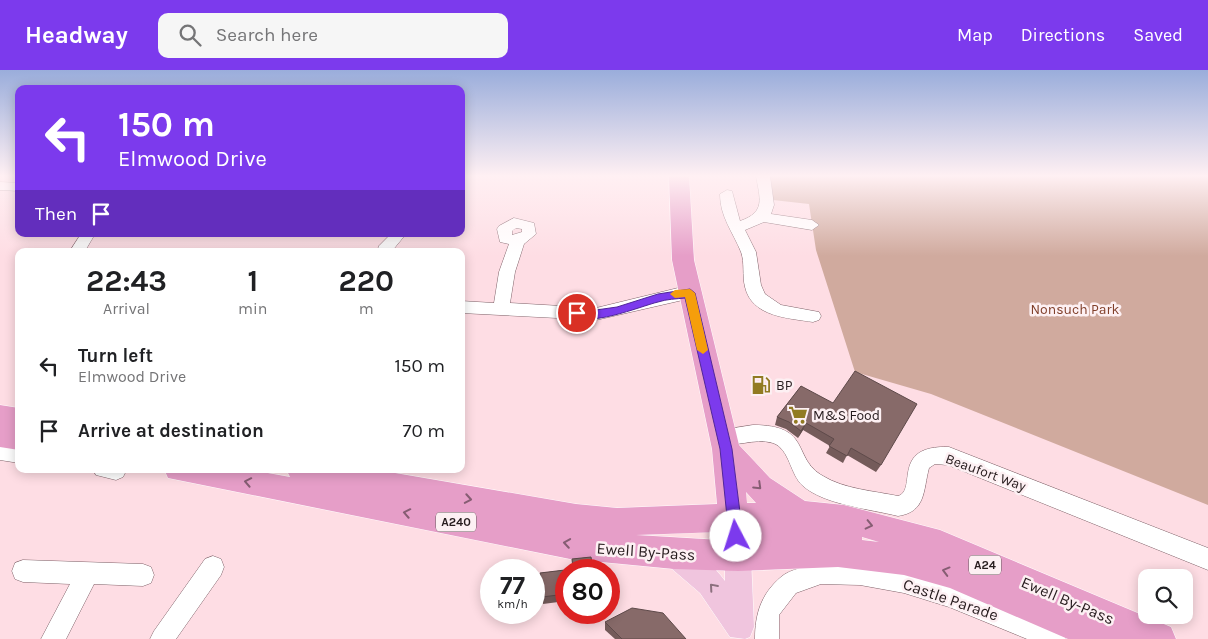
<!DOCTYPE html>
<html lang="en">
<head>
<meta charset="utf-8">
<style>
  body { margin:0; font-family:Karla,sans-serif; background:#f6f6f6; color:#202124; height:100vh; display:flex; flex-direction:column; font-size:19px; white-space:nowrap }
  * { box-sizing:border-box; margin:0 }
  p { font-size:16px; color:#757577 }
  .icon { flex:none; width:28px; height:28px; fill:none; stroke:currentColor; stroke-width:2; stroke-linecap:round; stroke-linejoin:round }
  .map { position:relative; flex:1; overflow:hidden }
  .side { position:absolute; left:15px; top:178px; width:450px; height:225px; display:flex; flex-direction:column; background:#fff; border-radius:10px; box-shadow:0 2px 12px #0003 }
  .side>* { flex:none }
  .hud { position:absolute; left:15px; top:15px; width:450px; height:152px; border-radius:10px; box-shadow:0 2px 12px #0003; background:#7c3aed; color:#fff; overflow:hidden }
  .tools { position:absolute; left:1138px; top:499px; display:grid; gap:10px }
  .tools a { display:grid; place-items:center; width:55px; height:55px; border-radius:10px; background:#fff; box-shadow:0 2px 12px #0003; font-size:25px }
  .speed { position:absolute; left:480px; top:489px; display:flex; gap:10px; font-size:25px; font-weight:700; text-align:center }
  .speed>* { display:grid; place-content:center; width:65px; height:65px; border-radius:50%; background:#fff; box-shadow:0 2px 12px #0003; line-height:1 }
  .speed small { font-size:12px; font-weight:400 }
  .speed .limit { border:8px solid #d22; background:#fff; color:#111 }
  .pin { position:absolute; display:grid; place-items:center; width:42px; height:42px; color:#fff; margin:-21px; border:2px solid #fff; border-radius:50%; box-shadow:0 1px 5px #0007 }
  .me { position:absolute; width:55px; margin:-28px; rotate:355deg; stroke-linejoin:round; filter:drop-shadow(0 0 4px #0008) }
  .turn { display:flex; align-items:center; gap:18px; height:105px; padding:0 20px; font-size:22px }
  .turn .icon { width:65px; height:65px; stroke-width:2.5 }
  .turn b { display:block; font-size:35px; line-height:42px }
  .then { display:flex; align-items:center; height:48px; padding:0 20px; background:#0003; gap:10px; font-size:19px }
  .eta { display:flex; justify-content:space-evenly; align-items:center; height:85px; text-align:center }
  .eta b { font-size:30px; font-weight:700; line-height:35px }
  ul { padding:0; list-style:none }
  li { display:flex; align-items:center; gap:15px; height:65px; padding:0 20px }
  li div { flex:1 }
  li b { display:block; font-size:19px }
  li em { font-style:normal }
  header { display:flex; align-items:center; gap:30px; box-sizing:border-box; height:70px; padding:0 25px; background:#7c3aed; color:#fff }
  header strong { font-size:24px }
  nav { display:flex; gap:28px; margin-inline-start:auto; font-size:18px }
  .search { width:350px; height:45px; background:#f6f6f6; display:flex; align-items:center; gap:12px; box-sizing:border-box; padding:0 18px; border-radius:10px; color:#757577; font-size:19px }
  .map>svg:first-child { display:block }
  .green { fill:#d0aa9e }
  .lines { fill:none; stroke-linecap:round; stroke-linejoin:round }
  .minor-casing { stroke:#7f6269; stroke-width:1 }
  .major-casing { stroke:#fff; stroke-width:1 }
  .highway-casing { stroke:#fff; stroke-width:1 }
  .minor { fill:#fff; fill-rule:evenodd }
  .major { fill:#f0c5de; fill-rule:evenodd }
  .highway { fill:#e69ec8; fill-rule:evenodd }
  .wall { fill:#745b5a }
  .shaded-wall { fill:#5e4a4a }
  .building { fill:#876a69; stroke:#5e4a4a }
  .oneway { stroke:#865d73 }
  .oneway2 { stroke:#8c707e }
  .route { fill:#7c3aed; stroke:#51269a }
  .slow { fill:#f59e0b }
  .labels { text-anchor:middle; stroke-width:5; stroke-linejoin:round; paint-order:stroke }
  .shield { fill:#fdf0f3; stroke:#675c5e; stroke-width:1 }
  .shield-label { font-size:12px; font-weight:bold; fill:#271c1e }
  .park-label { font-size:14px; fill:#803f2a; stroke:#fdf0f3 }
  .poi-label { font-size:14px; fill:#271c1e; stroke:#fdf0f3; text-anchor:start }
  .street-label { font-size:14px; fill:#271c1e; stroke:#fdf0f3 }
  .near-street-label { font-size:16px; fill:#271c1e; stroke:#fdf0f3 }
</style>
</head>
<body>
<header>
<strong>Headway</strong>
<div class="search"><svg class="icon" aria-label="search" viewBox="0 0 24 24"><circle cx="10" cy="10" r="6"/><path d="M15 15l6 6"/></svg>Search here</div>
<nav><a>Map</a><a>Directions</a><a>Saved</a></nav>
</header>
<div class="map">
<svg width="1208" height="569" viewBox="0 0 1208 569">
  <rect width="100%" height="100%" fill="#fedde4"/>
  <path class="green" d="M 769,106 L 1208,106 L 1208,435 L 931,324 L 855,302 L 816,180 L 809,134 L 773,130 Z"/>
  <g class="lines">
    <g class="minor-casing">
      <g id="minor">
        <path d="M 756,106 L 770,106 L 774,135 L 771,144 L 812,150 L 819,155 L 812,160 L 764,152 L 745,160 L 756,182 L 761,215 L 765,224 L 781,235 L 819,242 L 821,246 L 819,250 L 813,252 C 788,248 752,247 745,217 C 742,205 745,193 741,182 C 733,162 720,147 720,124 L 727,120 L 732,121 L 740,151 C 766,142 760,129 756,106 Z"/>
        <path d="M 0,112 L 19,113 L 19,121 L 0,120 Z"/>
        <path d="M 514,148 L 534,153 L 536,164 L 524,174 L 515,202 L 510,233 L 596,238 L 678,218 L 696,219 L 698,223 L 696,227 L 596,250 L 461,243 L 461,231 L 494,233 L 499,202 L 509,174 L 500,172 L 497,159 L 499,156 ZM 516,158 L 522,159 L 522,162 L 512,165 L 512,161 Z"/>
        <path d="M 81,164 L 95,164 L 85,181 L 70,181 Z"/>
        <path d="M 391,164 L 406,164 L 392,181 L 377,181 L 379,176 Z"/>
        <path d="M 753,355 C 813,355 791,388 823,406 C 844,419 874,421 898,426 C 918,420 890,375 949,377 L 1208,478 L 1208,500 L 948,395 L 935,394 L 929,398 C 923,421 926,442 898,446 C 870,439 825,435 803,416 C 790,405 790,379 773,373 C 754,367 734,379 716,373 L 713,367 L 716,361 Z"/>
        <path d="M 0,372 L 19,375 L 19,393 L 0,390 Z"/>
        <path d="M 93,399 L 125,399 L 126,401 L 123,407 L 116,410 L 96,405 Z"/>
        <path d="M 213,486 L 221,489 L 224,497 L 221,505 L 176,569 L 150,569 L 154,561 L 205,489 Z"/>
        <path d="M 23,490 L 143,494 L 151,497 L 154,505 L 151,513 L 143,516 L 94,514 L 66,569 L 41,569 L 70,514 L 23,512 L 15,509 L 12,501 L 15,493 Z"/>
        <path d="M 821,493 C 833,493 846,492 859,493 C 925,497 1002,534 1062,561 L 1066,569 L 1027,569 L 949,537 L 904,523 L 860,515 L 821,514 L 796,523 L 779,545 L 779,569 L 755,569 C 755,544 761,524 781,507 C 790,499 809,496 821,493 Z"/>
      </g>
    </g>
    <g class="major-casing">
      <path id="major" d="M 674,471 C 692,478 714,495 725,511 L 725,486 L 729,477 L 738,473 L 747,477 L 751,486 L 754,557 L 750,567 L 745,569 L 730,567 L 700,523 L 665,493 L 661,484 L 665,475 Z"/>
    </g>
    <g class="highway-casing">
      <g id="highway">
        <path d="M 669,106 L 689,106 L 694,190 L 739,375 L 770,408 L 805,431 L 844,435 L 940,460 L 1171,557 L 1176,569 L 1068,569 L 950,518 L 904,505 L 838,497 L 738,501 L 674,499 L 570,489 L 168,408 L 164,399 L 245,399 L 290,407 L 286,399 L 372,399 L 576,434 L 617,438 L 717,434 L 712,379 L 672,190 ZM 746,422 L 756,433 L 747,433 ZM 720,462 L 721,470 L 636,465 ZM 862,467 L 879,472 L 862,470 Z"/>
        <path d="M 0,335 L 19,338 L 19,380 L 0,377 Z"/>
      </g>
    </g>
    <use href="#minor" class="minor"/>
    <use href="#major" class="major"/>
    <use href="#highway" class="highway"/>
  </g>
  <g class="wall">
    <path d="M 801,316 L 881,395 L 876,402 L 847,385 L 843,393 L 826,383 L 830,376 L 803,360 L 798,368 L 786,359 L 775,355 L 777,347 Z"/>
    <path d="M 591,487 L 593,500 L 566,500 L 566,531 L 543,534 L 542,527 L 540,503 L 573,499 L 572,489 Z"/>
    <path d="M 578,542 L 597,542 L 597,544 L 579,546 Z"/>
    <path d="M 605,552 L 686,569 L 615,569 L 605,560 Z"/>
  </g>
  <path class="shaded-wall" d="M 806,353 L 803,360 L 798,368 L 801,361 Z"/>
  <g class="building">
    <path d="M 855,301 L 917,334 L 881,395 L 851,378 L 847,386 L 829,376 L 834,369 L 806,353 L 801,361 L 789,352 L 777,347 L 801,316 L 833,333 Z"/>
    <path d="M 591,487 L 593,500 L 566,500 L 566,524 L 542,527 L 540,503 L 573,499 L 572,489 Z"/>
    <path d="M 632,538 L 663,543 L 686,569 L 622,569 L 605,552 Z"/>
  </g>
  <defs><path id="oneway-chevron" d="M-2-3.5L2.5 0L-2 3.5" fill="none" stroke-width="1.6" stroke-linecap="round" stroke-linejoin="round" transform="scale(1.25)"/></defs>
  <g class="oneway">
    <use href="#oneway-chevron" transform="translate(248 412) rotate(-169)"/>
    <use href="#oneway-chevron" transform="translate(758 416) rotate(44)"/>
    <use href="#oneway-chevron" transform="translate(468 429) rotate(10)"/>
    <use href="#oneway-chevron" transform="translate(407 443) rotate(-169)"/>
    <use href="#oneway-chevron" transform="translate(869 455) rotate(13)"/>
    <use href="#oneway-chevron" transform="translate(567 473) rotate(-171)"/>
    <use href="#oneway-chevron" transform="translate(946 501) rotate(-165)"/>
  </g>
  <use class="oneway2" href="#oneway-chevron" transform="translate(713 517) rotate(-131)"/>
  <linearGradient id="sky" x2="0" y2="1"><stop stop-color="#9aaddb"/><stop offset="0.57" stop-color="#fff0f3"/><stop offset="1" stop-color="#fff0f3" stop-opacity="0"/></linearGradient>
  <rect width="1208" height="186" fill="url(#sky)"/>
  <path class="route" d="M 690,219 L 695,223 L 732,379 L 743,466 L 741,471 L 736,473 L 731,471 L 729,466 L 720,379 L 685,228 C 676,229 667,229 658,232 C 641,236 584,260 572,243 L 577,239 L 596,240 L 617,237 L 658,224 Z"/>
  <path class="slow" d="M 690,219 L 695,223 L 708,280 L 703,284 L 697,280 L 685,227 L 675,228 L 670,224 L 675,220 Z"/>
  <defs>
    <g id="fuel-bare" transform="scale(1.5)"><path d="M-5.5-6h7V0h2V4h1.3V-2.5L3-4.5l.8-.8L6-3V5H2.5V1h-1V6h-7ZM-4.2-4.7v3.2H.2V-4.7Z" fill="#917b22" stroke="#fdf0f3" stroke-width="2.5" paint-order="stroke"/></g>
    <g id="supermarket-bare" transform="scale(1.5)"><path d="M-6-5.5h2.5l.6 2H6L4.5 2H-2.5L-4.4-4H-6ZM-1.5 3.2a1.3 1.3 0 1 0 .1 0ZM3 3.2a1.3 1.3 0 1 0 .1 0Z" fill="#917b22" stroke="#fdf0f3" stroke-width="2.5" paint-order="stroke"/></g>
  </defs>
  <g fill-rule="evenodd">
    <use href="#fuel-bare" x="761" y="315"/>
    <use href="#supermarket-bare" x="798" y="345"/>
  </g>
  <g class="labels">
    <g class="shield">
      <rect x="436" y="442.5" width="40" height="19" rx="4"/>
      <rect x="969" y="485.5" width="32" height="19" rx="4"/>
    </g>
    <g class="shield-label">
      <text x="456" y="456">A240</text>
      <text x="985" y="499">A24</text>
    </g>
    <g class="park-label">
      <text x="1075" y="244">Nonsuch Park</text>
    </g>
    <g class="poi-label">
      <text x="776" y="320">BP</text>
      <text x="813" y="350">M&amp;S Food</text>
    </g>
    <g class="street-label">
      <text transform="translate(986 402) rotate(20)" y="5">Beaufort Way</text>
    </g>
    <g class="near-street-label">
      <text transform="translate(646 481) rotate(4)" y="6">Ewell By-Pass</text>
      <text transform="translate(951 529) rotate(19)" y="6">Castle Parade</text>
      <text transform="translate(1068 530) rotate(23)" y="6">Ewell By-Pass</text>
    </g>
  </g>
</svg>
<div class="tools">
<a><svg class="icon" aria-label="search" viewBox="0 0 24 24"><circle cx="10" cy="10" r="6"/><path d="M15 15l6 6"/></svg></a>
</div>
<div class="speed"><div>77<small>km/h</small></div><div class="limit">80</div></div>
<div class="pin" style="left:577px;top:243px;background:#d93025"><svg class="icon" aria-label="arrive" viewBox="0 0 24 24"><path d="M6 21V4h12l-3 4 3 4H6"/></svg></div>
<svg class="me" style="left:736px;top:466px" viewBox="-20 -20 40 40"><circle r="19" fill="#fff"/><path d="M0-13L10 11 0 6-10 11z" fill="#7c3aed"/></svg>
<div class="hud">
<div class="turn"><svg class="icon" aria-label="left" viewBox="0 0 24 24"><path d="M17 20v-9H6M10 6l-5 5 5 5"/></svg><div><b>150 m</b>Elmwood Drive</div></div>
<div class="then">Then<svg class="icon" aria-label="arrive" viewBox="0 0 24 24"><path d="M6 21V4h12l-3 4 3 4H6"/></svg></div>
</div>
<section class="side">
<div class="eta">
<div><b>22:43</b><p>Arrival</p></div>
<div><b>1</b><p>min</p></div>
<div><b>220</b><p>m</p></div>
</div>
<ul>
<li><svg class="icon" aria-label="left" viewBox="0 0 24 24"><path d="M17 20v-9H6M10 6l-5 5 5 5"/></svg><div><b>Turn left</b><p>Elmwood Drive</p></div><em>150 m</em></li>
<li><svg class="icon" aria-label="arrive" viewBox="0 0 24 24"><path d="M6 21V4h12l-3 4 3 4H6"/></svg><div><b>Arrive at destination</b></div><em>70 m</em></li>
</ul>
</section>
</div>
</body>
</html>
